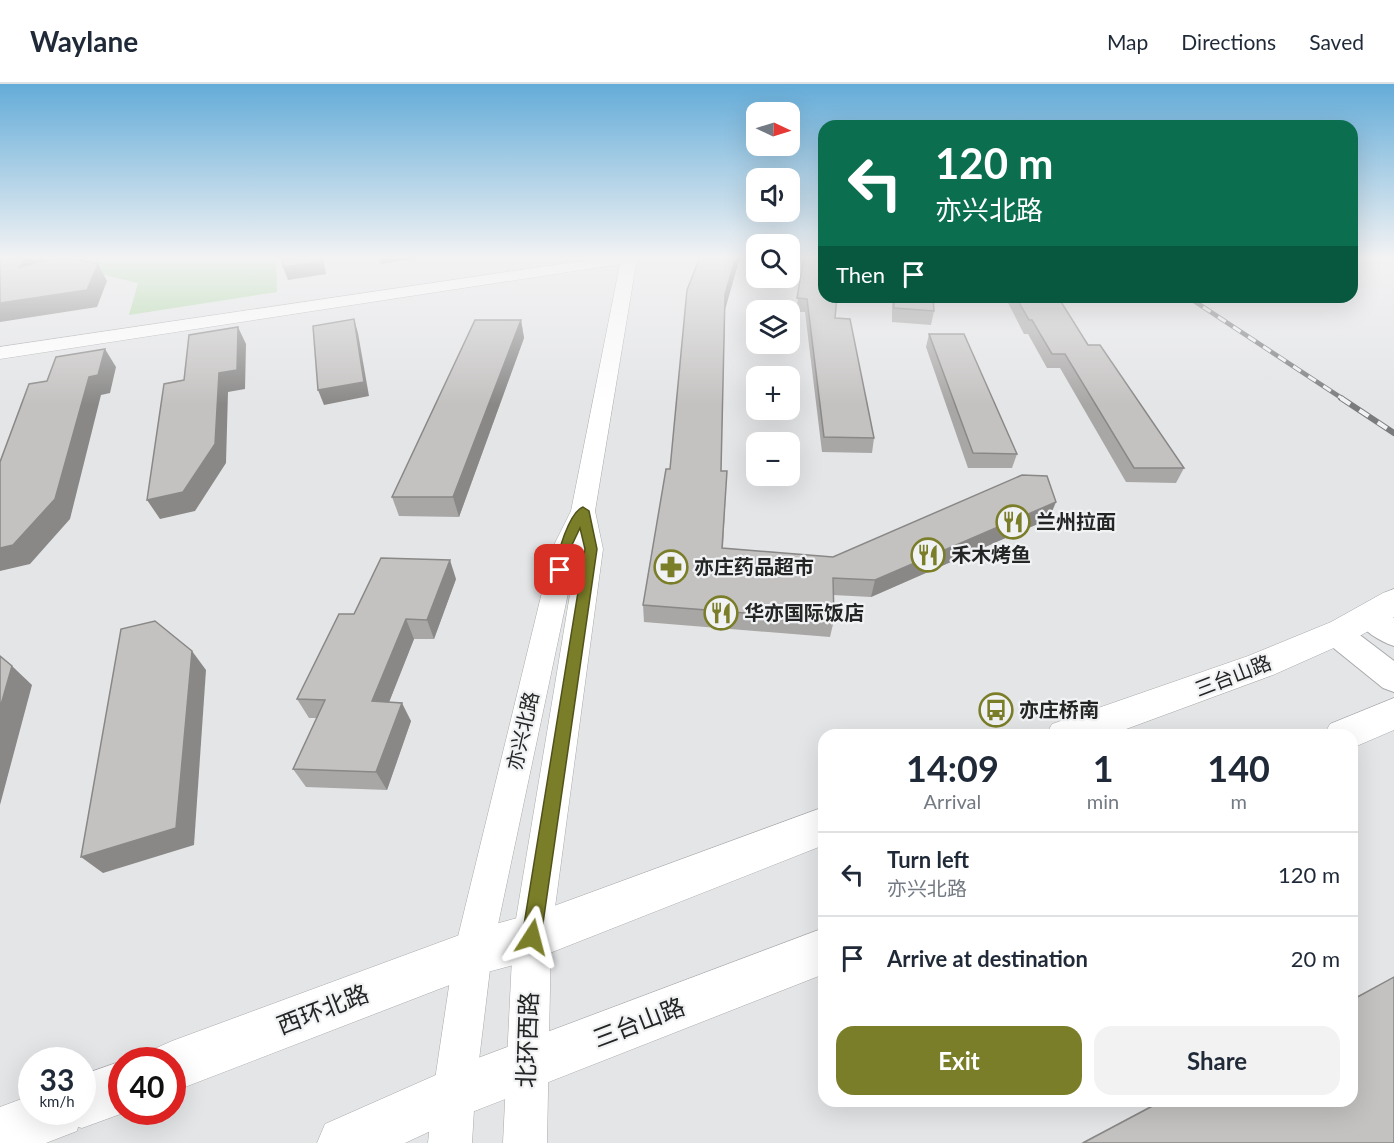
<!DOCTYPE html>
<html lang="en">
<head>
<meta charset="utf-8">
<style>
  body { margin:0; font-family:Lato,"Noto Sans SC",sans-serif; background:#f2f2f3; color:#1f2937; height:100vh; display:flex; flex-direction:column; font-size:22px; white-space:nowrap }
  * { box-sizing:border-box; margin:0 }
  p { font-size:20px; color:#747a83 }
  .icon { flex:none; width:33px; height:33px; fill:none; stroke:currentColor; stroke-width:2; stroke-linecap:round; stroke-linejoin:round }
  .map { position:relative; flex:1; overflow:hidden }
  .side { position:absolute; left:818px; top:645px; width:540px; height:378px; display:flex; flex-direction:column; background:#fff; border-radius:18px; box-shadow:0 6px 24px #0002 }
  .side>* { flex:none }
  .top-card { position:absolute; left:818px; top:36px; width:540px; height:183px; border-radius:18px; box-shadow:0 6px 24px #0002; background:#0b6e4f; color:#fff; overflow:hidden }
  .needle { width:39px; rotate:94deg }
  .tools { position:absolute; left:746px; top:18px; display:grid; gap:12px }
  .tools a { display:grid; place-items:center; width:54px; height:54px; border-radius:12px; background:#fff; box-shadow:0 6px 24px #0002; font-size:30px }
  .speed { position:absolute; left:18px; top:963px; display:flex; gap:12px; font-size:30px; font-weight:700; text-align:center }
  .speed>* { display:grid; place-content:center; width:78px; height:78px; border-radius:50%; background:#fff; box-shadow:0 6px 24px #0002; line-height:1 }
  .speed small { font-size:15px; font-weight:400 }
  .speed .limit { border:9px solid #d22; background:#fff; color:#111 }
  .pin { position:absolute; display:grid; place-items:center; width:51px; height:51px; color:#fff; margin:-26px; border-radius:12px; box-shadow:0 3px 9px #0006 }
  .me { position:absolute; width:66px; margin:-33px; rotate:9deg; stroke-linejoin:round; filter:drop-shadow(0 0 4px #0008) }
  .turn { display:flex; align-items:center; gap:21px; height:126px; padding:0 18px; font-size:27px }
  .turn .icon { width:78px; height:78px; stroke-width:2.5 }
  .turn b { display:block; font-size:42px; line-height:51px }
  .then { display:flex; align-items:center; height:57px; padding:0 18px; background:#0003; gap:12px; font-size:22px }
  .eta { display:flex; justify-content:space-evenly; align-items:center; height:102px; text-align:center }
  .eta b { font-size:36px; font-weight:700; line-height:42px }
  .cta { display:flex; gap:12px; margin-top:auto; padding:12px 18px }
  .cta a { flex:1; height:69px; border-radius:18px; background:#7b7e28; color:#fff; font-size:24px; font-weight:700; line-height:69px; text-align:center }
  .cta a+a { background:#f2f2f3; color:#1f2937 }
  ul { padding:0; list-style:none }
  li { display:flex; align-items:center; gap:18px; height:84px; padding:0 18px; border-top:2px solid #e0e1e3 }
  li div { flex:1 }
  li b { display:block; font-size:22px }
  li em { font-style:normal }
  header { display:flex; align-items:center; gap:36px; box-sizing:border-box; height:84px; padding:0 30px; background:#fff; border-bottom:2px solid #e0e1e3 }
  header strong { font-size:28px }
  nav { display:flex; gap:33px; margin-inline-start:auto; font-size:21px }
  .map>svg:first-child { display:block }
  .green { fill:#aad69f }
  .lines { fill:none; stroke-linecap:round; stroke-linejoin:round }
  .tertiary-casing { stroke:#a9aaac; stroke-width:1 }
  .secondary-casing { stroke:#a9aaac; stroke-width:2 }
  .primary-casing { stroke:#a9aaac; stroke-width:1 }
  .tertiary { fill:#fff; fill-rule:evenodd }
  .secondary { fill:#fff; fill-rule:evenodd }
  .primary { fill:#fff; fill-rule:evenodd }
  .rail-far1-casing { stroke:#7a7b7c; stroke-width:4.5 }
  .rail-casing { stroke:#7a7b7c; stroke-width:6 }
  .rail-far1 { stroke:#f1f2f4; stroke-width:3; stroke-dasharray:9; stroke-linecap:butt }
  .rail { stroke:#f1f2f4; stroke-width:4; stroke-dasharray:11; stroke-linecap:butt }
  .wall { fill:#a9a7a6 }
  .shaded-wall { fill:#898887 }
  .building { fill:#c4c2c1; stroke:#898887; stroke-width:1.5 }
  .route { fill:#7b7e28; stroke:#50521a; stroke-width:1.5 }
  .labels { text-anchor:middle; stroke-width:4.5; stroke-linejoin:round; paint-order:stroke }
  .poi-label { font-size:20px; font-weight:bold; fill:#242525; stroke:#f1f2f4; text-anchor:start }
  .street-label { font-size:20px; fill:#242525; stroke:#f1f2f4 }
  .near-street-label { font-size:24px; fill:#242525; stroke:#f1f2f4 }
</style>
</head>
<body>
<header>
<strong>Waylane</strong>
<nav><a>Map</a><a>Directions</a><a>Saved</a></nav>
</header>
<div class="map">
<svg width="1394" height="1059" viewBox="0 0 1394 1059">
  <rect width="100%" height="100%" fill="#e4e5e7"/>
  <path class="green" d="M 58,173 L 276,173 L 277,208 L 129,231 L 138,199 L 78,185 L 52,189 Z"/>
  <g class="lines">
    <g class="tertiary-casing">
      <path id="tertiary" d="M 608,173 L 637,174 L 595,427 L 603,465 L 551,853 L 547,1059 L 503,1059 L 513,853 L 578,462 L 492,869 L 475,1009 L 472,1059 L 428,1059 L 433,1009 L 454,869 L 553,463 L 571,427 L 620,180 L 0,275 L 0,263 Z"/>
    </g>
    <g class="secondary-casing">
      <g id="secondary">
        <path d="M 1370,522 L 1381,525 L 1394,534 L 1394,562 C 1379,557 1363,547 1355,533 L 1359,525 Z"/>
        <path d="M 1337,538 L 1348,542 L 1394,577 L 1394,608 L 1383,604 L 1326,558 L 1322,550 L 1326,542 Z"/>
      </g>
    </g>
    <g class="primary-casing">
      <g id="primary">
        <path d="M 1394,505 L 1394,533 L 1354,555 L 1273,591 L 1110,651 L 1046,651 L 1052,640 L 1248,572 L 1331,538 L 1383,509 Z"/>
        <path d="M 1394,614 L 1394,646 L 1352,664 L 1352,651 L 1324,651 L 1330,640 Z"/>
        <path d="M 824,723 L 824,761 L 532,876 L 473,892 L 172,1008 L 172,976 L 149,976 L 154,965 L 172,957 L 473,846 L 532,830 Z"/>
        <path d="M 824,844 L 824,890 L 467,1030 L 405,1059 L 317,1059 L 325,1040 L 454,983 Z"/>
        <path d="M 122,977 L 122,1028 L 126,1028 L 82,1044 L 78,1043 L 77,1047 L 46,1059 L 0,1059 L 0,1023 L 32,1011 L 32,1028 L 82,1028 L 82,991 Z"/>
      </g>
    </g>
    <use href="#tertiary" class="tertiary"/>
    <use href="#secondary" class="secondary"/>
    <use href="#primary" class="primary"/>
    <g class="rail-far1-casing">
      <path id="rail-far1" d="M 1188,213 L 1343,315"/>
    </g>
    <g class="rail-casing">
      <path id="rail" d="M 1341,314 L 1394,349"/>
    </g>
    <use href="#rail-far1" class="rail-far1"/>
    <use href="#rail" class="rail"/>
  </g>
  <g class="wall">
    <path d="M 804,173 L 835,234 L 874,354 L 872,369 L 822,368 L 805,228 L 796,228 Z"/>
    <path d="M 892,213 L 933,213 L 934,227 L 931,241 L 892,238 Z"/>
    <path d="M 1005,213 L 1058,213 L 1088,261 L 1184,384 L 1176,399 L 1126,398 L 1060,284 L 1047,284 L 1028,250 L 1024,250 Z"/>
    <path d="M 725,225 L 721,387 L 726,404 L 723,464 L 833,473 L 1049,435 L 871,513 L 833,511 L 834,536 L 830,553 L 644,538 L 643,521 L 670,385 Z"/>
    <path d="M 521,236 L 524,254 L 459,433 L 399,432 L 392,413 Z"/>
    <path d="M 929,250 L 1017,370 L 1012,384 L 968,384 L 926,263 Z"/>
    <path d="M 456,495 L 434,555 L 414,555 L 389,618 L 411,637 L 387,706 L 306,703 L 293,685 L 317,634 L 309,634 L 297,615 L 354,530 Z"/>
    <path d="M 1394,893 L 1394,1059 L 1081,1059 L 1160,1017 L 1352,1017 L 1352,915 Z"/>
  </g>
  <g class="shaded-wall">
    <path d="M 26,173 L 43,173 L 31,199 L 20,183 Z"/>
    <path d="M 321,173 L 323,173 L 326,190 L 288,196 L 283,183 Z"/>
    <path d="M 378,173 L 414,173 L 414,175 L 381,180 Z"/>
    <path d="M 736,173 L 740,173 L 725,226 L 725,210 Z"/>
    <path d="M 98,180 L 107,197 L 97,223 L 0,238 L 0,219 Z"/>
    <path d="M 354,235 L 358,249 L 369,312 L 324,321 L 318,306 Z"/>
    <path d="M 521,236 L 524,254 L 459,433 L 453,413 Z"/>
    <path d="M 238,243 L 246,260 L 245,305 L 228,308 L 226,379 L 195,427 L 160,435 L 147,416 L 219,289 Z"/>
    <path d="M 105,265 L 116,283 L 110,309 L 101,311 L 70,435 L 30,480 L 0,487 L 0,464 L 89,293 Z"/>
    <path d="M 1056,418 L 1049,435 L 871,513 L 875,496 Z"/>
    <path d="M 450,476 L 456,495 L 434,555 L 427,536 Z"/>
    <path d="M 406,535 L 414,555 L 382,636 L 372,617 Z"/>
    <path d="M 192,567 L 206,586 L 194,761 L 103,789 L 81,773 Z"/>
    <path d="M 12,582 L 32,601 L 0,721 L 0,624 Z"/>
    <path d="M 402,619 L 411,637 L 387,706 L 376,688 Z"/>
  </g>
  <g class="building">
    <path d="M 0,173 L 26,173 L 20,183 L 59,173 L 65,173 L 98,180 L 87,206 L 0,219 Z"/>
    <path d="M 283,173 L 321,173 L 321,178 L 283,183 Z"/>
    <path d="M 700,173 L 736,173 L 725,210 L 721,387 L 727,387 L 722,464 L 833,473 L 1022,391 L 1047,392 L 1056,418 L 875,496 L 833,494 L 834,536 L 643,521 L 666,385 L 670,385 L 687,206 Z"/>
    <path d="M 804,173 L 824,173 L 824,213 L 837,213 L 835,234 L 850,235 L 874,354 L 824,353 L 807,215 L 797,214 Z"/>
    <path d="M 894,213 L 933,213 L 934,227 L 894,224 Z"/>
    <path d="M 1016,213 L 1058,213 L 1088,261 L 1100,261 L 1184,384 L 1134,384 L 1065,270 L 1052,270 L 1032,236 L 1029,236 Z"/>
    <path d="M 354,235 L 364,298 L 318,306 L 313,242 Z"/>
    <path d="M 475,236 L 521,236 L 453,413 L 392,413 Z"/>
    <path d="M 238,243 L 237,286 L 219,289 L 215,360 L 183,408 L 147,416 L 164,300 L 184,296 L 189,251 Z"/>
    <path d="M 929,250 L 964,250 L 1017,370 L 973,369 Z"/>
    <path d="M 105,265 L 98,291 L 89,293 L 55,415 L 13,461 L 0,464 L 0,378 L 29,300 L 47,297 L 56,273 Z"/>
    <path d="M 381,474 L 450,476 L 427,536 L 406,535 L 372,617 L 402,619 L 376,688 L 293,685 L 325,616 L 297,615 L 339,530 L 354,530 Z"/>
    <path d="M 155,537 L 192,567 L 176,744 L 81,773 L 121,545 Z"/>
    <path d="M 0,572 L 12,582 L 0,624 Z"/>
    <path d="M 1394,893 L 1394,1059 L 1083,1059 L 1162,1017 L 1352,1017 L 1352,916 Z"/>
  </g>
  <linearGradient id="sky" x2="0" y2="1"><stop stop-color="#64acd8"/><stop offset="0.54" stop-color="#f3f3f4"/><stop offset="1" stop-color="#f3f3f4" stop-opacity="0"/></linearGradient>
  <rect width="1394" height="321" fill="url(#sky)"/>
  <path class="route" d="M 583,423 L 589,427 L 597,465 L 541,853 L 539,859 L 532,862 L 525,859 L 522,853 L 585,465 L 580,444 L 571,463 L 565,489 L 556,489 L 554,486 C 557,471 569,428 583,423 Z"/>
  <defs>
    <g id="restaurant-ring" transform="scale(1.725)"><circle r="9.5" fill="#f1f2f4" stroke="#7b7e28" stroke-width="1.5"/><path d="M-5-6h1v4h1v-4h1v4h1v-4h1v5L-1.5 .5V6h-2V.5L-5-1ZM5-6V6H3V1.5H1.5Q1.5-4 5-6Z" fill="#7b7e28"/></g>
    <g id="pharmacy-ring" transform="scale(1.725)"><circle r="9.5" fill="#f1f2f4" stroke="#7b7e28" stroke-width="1.5"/><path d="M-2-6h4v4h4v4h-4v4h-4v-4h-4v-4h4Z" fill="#7b7e28"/></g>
    <g id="bus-ring" transform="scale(1.725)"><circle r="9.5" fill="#f1f2f4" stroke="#7b7e28" stroke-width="1.5"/><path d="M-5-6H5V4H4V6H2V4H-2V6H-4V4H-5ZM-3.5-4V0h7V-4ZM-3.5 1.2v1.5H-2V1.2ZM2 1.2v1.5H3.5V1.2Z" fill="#7b7e28"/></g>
  </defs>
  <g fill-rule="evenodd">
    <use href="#restaurant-ring" x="1013" y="438"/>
    <use href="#restaurant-ring" x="928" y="471"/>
    <use href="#pharmacy-ring" x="671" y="483"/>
    <use href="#restaurant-ring" x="721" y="529"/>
    <use href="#bus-ring" x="996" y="626"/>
  </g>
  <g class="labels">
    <g class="poi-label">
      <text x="1036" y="445">兰州拉面</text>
      <text x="951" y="478">禾木烤鱼</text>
      <text x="694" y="490">亦庄药品超市</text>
      <text x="744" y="536">华亦国际饭店</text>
      <text x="1019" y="633">亦庄桥南</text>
    </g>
    <g class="street-label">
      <text transform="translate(1233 592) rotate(-21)" y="7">三台山路</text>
      <text transform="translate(523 647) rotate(-77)" y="7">亦兴北路</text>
    </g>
    <g class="near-street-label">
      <text transform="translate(323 926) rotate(-21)" y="8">西环北路</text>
      <text transform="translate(639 939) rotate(-21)" y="8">三台山路</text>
      <text transform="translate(528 956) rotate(-88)" y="8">北环西路</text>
    </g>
  </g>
</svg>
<div class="tools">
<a><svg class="needle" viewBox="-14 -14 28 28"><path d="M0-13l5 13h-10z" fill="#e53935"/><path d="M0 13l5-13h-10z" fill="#747a83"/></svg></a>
<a><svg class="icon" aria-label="sound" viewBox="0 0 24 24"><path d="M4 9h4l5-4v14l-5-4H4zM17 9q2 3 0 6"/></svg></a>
<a><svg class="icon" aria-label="search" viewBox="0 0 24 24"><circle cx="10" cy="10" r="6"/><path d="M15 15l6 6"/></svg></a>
<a><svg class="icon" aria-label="layers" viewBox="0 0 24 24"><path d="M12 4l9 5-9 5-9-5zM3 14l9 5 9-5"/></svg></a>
<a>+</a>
<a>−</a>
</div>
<div class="speed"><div>33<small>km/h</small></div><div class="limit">40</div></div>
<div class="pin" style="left:560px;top:486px;background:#d93025"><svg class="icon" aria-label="arrive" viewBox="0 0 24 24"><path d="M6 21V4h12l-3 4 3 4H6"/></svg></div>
<svg class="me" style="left:532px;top:853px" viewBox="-20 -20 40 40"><path d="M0-17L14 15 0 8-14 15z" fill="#7b7e28" stroke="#fff" stroke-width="4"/></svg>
<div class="top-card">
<div class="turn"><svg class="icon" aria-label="left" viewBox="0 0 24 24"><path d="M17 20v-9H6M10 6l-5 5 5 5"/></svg><div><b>120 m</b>亦兴北路</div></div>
<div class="then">Then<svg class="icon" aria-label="arrive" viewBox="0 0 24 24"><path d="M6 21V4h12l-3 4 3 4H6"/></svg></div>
</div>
<section class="side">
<div class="eta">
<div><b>14:09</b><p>Arrival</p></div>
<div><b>1</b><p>min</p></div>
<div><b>140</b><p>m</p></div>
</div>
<ul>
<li><svg class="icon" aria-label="left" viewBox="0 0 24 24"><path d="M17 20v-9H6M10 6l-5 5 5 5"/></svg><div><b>Turn left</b><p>亦兴北路</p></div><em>120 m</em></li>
<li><svg class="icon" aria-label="arrive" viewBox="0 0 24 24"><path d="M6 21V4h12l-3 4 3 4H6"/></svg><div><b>Arrive at destination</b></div><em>20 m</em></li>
</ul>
<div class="cta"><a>Exit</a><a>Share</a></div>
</section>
</div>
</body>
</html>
